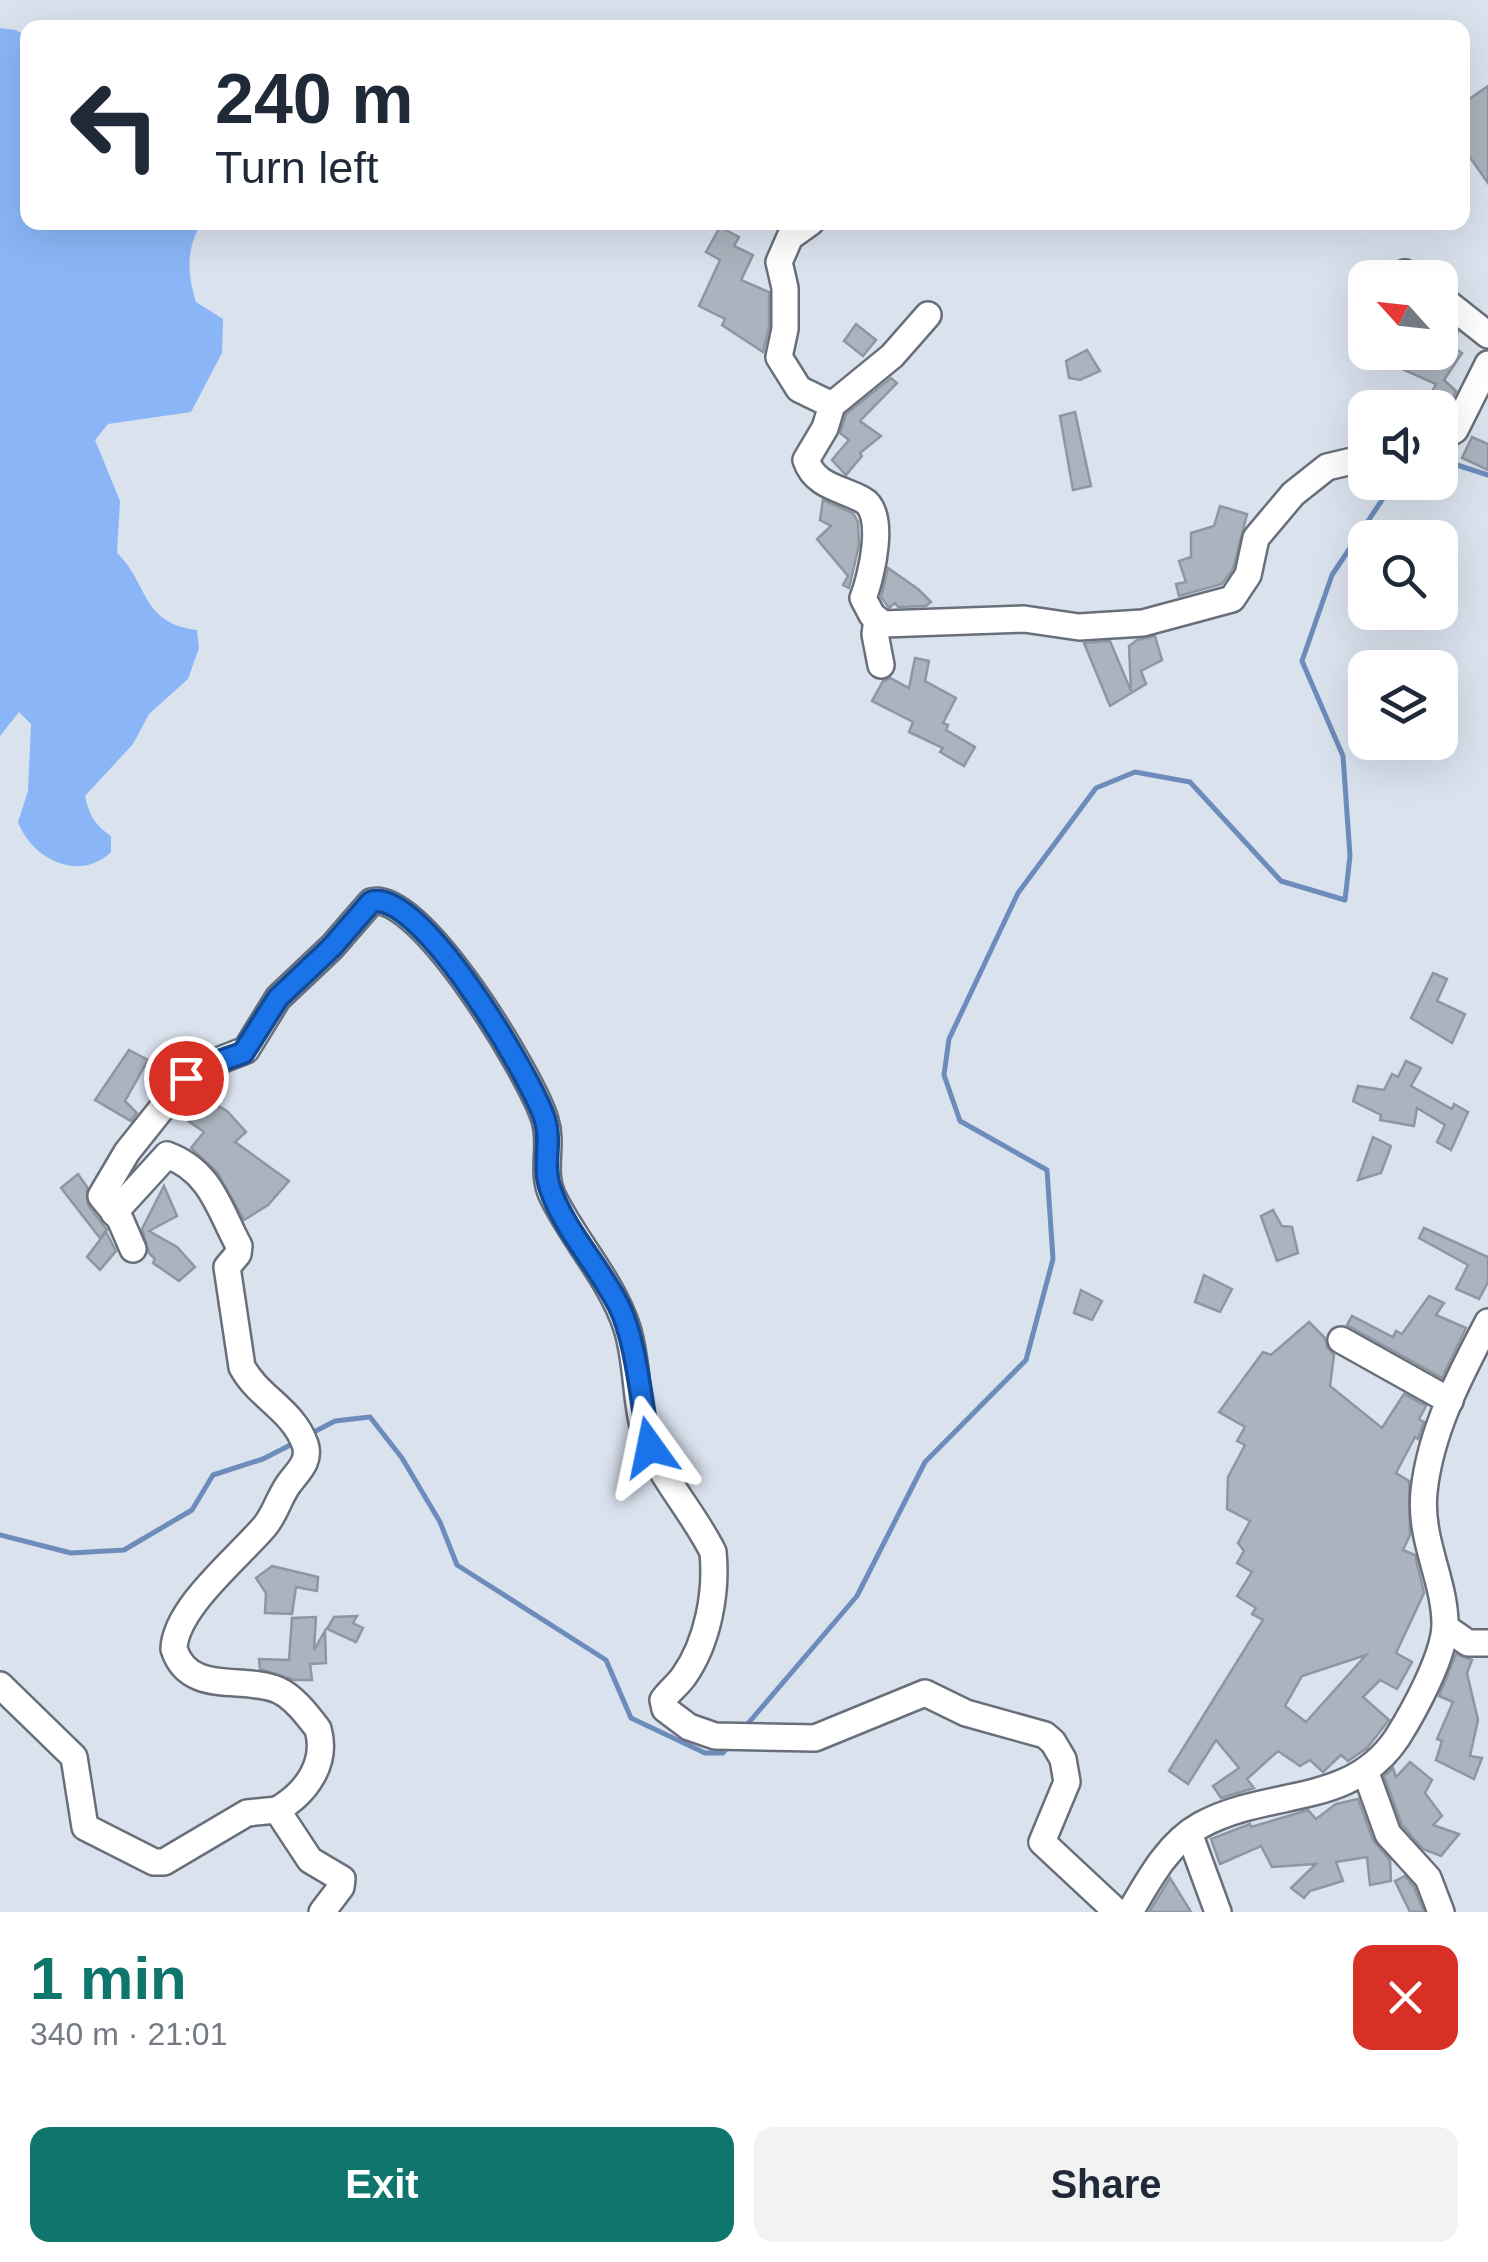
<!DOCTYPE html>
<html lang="en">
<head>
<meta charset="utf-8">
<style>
  body { margin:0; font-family:Helvetica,sans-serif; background:#f2f2f3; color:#1f2937; height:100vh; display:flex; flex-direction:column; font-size:38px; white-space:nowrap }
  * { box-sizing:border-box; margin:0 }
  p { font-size:32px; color:#747a83 }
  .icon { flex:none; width:55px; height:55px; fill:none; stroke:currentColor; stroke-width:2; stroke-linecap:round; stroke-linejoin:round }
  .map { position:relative; height:1912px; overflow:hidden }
  .sheet { display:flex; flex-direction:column; background:#fff; flex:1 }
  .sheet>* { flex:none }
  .top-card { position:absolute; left:20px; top:20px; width:1450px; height:210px; border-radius:20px; box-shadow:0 10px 40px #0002; background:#fff; color:#1f2937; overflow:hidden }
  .needle { width:65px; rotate:297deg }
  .tools { position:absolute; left:1348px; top:260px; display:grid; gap:20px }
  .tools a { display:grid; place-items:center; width:110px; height:110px; border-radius:20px; background:#fff; box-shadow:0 10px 40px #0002; font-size:50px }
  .pin { position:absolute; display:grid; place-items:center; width:85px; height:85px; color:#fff; margin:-42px; border:5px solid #fff; border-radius:50%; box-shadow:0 2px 10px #0007 }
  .me { position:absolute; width:110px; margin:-55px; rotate:348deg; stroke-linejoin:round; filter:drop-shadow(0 0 8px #0008) }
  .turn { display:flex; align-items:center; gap:35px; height:210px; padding:0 30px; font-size:45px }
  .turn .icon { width:130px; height:130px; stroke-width:2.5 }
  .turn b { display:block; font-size:70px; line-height:85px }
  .round { display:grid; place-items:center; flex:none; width:105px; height:105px; border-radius:20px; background:#f2f2f3 }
  .overview { display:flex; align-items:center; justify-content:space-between; height:170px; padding:0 30px }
  h1 { font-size:60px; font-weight:600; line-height:75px; color:#0f766e }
  .cta { display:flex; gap:20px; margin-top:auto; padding:20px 30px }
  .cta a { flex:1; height:115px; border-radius:20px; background:#0f766e; color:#fff; font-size:40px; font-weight:600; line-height:115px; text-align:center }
  .cta a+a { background:#f2f2f3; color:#1f2937 }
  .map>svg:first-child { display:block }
  .forest { fill:#8ab6f7 }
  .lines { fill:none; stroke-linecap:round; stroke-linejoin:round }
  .stream { stroke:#6d8cbc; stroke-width:5 }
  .building { fill:#abb3be; stroke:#8e96a1; stroke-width:2.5; fill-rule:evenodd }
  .minor-casing { stroke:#686f7a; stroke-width:30 }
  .minor { stroke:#fff; stroke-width:25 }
  .route-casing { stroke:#114b97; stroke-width:25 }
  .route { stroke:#1a73e8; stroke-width:18 }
</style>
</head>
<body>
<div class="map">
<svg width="1488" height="1912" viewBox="0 0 1488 1912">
  <rect width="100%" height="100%" fill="#dae2ee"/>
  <path class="forest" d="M 0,28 L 16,30 L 27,37 L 28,222 L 201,223 C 186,251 187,272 196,302 L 223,319 L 222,353 L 191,412 L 108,424 L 95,440 L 120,501 L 117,553 C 149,583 140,623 197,630 L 199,648 L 188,679 L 149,714 L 133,744 L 85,796 C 89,815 95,825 111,836 L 111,852 C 79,883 32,859 18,822 L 28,791 L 31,724 L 19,712 L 0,736 Z"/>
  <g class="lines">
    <g class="stream">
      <path d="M 1440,467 L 1457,465 L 1488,475"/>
      <path d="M 310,1434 L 335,1421 L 370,1417 L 402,1458 L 440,1522 L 457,1565 L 606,1660 L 631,1718 L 705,1753 L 723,1753 L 728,1747"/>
      <path d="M 0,1535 L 71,1553 L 124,1550 L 192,1510 L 213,1475 L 263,1459 L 296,1442"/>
      <path d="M 745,1727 L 857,1596 L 925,1462 L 1026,1360 L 1053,1259 L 1047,1170 L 960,1121 L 944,1075 L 949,1039 L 1018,893 L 1096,788 L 1135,772 L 1190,782 L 1281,881 L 1345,900 L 1350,856 L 1343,756 L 1302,661 L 1332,575 L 1394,482"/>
    </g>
  </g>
  <g class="building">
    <path d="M 1488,86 L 1488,183 L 1462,146 L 1462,104 Z"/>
    <path d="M 720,227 L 739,237 L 734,246 L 753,255 L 741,280 L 769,292 L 769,327 L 763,352 L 722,325 L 725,319 L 699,306 L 720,260 L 706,252 Z"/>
    <path d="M 1360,305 L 1365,306 L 1365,353 L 1349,348 Z"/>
    <path d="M 1440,318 L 1458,332 L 1450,345 L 1462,353 L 1444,380 L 1456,391 L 1448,408 L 1423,408 L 1436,384 L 1404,370 L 1378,352 L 1440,352 Z"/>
    <path d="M 856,324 L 876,340 L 863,356 L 844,341 Z"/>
    <path d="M 1087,350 L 1100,371 L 1080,380 L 1069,378 L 1066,361 Z"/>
    <path d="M 891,378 L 897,383 L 860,421 L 881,436 L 860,453 L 862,456 L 846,475 L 832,460 L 849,440 L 840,433 L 846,414 Z"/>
    <path d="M 1075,412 L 1091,486 L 1073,490 L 1060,416 Z"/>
    <path d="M 1472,437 L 1488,444 L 1488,470 L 1462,458 Z"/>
    <path d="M 823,500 L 853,513 L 858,522 L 859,545 L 849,588 L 843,585 L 848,576 L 817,539 L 831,526 L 820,520 Z"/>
    <path d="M 1220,506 L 1247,514 L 1233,569 L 1222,584 L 1179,596 L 1176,584 L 1186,582 L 1179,561 L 1191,557 L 1191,533 L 1214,526 Z"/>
    <path d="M 888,568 L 918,589 L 931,602 L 926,606 L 898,607 L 895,603 L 889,608 L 881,597 Z"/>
    <path d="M 1155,636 L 1162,660 L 1141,671 L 1146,684 L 1110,706 L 1084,643 L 1110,641 L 1131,691 L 1129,646 L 1137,640 Z"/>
    <path d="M 915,658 L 929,661 L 925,681 L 956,698 L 943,723 L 948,725 L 946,730 L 975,747 L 964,766 L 940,752 L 943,748 L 909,732 L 913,722 L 872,701 L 883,681 L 890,678 L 909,688 Z"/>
    <path d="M 1433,973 L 1447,979 L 1437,1001 L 1465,1014 L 1452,1043 L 1411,1018 Z"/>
    <path d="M 129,1050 L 148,1060 L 125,1101 L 137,1113 L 131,1121 L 95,1100 Z"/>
    <path d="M 1406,1061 L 1421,1068 L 1411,1086 L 1452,1109 L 1454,1104 L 1468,1112 L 1451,1150 L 1437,1142 L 1445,1125 L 1417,1108 L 1414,1126 L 1380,1120 L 1381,1115 L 1353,1101 L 1358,1086 L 1384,1090 L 1392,1074 L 1398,1077 Z"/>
    <path d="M 219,1078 L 211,1102 L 227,1111 L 246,1132 L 235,1142 L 289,1181 L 268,1205 L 244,1220 L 217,1172 L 191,1148 L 204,1132 L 178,1114 L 197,1090 Z"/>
    <path d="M 1373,1137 L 1391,1146 L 1381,1173 L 1358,1180 Z"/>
    <path d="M 78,1174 L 87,1187 L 88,1205 L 107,1230 L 100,1238 L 61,1188 Z"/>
    <path d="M 164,1186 L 177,1216 L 149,1231 L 177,1247 L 195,1267 L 179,1281 L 153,1263 L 155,1259 L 149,1253 L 142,1229 Z"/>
    <path d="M 1273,1210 L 1282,1226 L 1292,1227 L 1298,1253 L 1277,1261 L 1261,1216 Z"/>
    <path d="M 1424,1228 L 1488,1257 L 1488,1282 L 1479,1299 L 1456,1289 L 1468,1265 L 1419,1238 Z"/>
    <path d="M 106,1232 L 116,1251 L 100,1270 L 87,1257 Z"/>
    <path d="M 1204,1275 L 1232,1289 L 1220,1312 L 1195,1302 Z"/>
    <path d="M 1081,1290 L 1102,1301 L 1092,1320 L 1074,1313 Z"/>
    <path d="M 1429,1296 L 1444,1303 L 1436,1315 L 1466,1328 L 1442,1378 L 1347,1325 L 1352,1316 L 1393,1337 L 1396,1331 L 1402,1334 Z"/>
    <path d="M 1309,1322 L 1325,1338 L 1327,1347 L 1334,1355 L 1330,1386 L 1382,1428 L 1404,1394 L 1426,1406 L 1419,1419 L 1424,1422 L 1418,1439 L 1415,1437 L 1396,1473 L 1409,1481 L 1410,1535 L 1403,1550 L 1415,1555 L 1424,1593 L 1396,1653 L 1412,1662 L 1397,1689 L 1380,1680 L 1363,1697 L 1389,1720 L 1367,1748 L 1348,1761 L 1341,1755 L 1323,1772 L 1310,1760 L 1300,1766 L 1278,1751 L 1247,1779 L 1254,1788 L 1221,1798 L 1213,1786 L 1239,1768 L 1216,1740 L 1188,1784 L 1169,1771 L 1263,1620 L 1252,1614 L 1256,1608 L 1237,1596 L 1252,1572 L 1237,1563 L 1244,1551 L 1238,1543 L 1250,1521 L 1227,1509 L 1228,1477 L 1245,1445 L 1237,1441 L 1245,1427 L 1219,1412 L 1263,1352 L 1271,1355 ZM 1366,1655 L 1306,1722 L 1285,1706 L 1302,1676 Z"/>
    <path d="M 272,1566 L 318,1577 L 317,1591 L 296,1587 L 292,1614 L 265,1613 L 266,1593 L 256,1578 Z"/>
    <path d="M 357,1616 L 353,1623 L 363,1628 L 356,1642 L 327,1629 L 334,1617 Z"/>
    <path d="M 316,1617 L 314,1650 L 325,1631 L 326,1663 L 310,1664 L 312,1680 L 294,1680 L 260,1669 L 259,1659 L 289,1660 L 292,1618 Z"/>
    <path d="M 1456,1654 L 1472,1660 L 1467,1673 L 1478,1720 L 1470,1756 L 1482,1758 L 1474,1779 L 1436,1760 L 1442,1741 L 1437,1739 L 1453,1702 L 1439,1696 Z"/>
    <path d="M 1410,1762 L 1432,1780 L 1425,1793 L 1442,1816 L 1433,1825 L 1459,1834 L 1441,1856 L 1423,1849 L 1402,1825 L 1384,1776 L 1393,1768 L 1396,1777 Z"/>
    <path d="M 1358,1799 L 1373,1840 L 1390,1860 L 1391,1881 L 1370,1885 L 1367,1857 L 1336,1862 L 1343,1881 L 1310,1891 L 1304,1898 L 1291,1888 L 1316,1864 L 1272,1867 L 1261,1846 L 1220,1864 L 1211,1839 L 1250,1824 L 1251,1827 L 1308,1810 L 1316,1819 L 1336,1804 Z"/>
    <path d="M 1405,1876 L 1414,1887 L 1424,1912 L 1410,1912 L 1395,1881 Z"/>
    <path d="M 1170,1878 L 1191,1912 L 1149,1912 Z"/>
  </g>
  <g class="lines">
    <g class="minor-casing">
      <g id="minor">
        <path d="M 811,222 L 790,237 L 779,262 L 785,288 L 785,329 L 779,357 L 799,389 L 832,405"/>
        <path d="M 1405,273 L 1411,278"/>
        <path d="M 1440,297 L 1488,335"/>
        <path d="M 928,315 L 892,356 L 832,405 L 825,428 L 806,460 C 815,487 842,488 863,500 C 887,513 871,578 863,598 L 872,615 L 883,624 L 1024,619 L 1079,627 L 1143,623 L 1232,599 L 1248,575 L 1256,538 L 1293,494 L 1327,467 L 1365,458"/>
        <path d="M 1440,439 L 1455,430 L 1488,364"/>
        <path d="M 877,620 L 875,634 L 881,665"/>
        <path d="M 114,1213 L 167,1155 C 211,1171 219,1209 239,1246 L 238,1254 L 227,1267 L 242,1367 C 259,1398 292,1409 305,1444 C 311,1462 297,1472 288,1485 C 279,1498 275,1514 265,1526 C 239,1557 175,1608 174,1649 C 189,1696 243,1675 278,1690 C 294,1697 308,1716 318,1729 C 328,1764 305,1794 277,1810 L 310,1860 L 342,1879 L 341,1887 L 322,1912"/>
        <path d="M 133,1249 L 120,1219 L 101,1196 L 127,1152 L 186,1078 L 200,1068 L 246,1050 L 278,998 L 332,947 L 371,902 C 418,886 533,1078 545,1120 C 553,1145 541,1171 552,1195 C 574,1241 611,1279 627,1328 C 639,1366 634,1410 650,1447 C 664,1481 696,1517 713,1552 C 717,1592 708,1642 684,1676 C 678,1685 669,1691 663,1700 L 665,1709 L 689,1727 L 715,1736 L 815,1738 L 925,1693 L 966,1713 L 1045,1735 L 1053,1742 L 1063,1759 L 1067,1782 L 1042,1842 L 1117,1912"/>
        <path d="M 1341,1340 L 1450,1401"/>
        <path d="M 1445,1627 L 1468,1643 L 1488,1643"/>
        <path d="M 0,1685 L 74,1757 L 85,1827 L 154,1862 L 164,1862 L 247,1813 L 277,1810"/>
        <path d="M 1366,1773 L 1388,1834 L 1428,1878 L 1441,1912"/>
        <path d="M 1189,1833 L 1218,1912"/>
        <path d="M 1130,1912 C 1148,1881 1168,1843 1201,1825 C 1269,1788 1350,1808 1397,1738 C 1414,1711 1443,1658 1445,1627 C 1446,1582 1419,1541 1424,1492 C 1430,1432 1460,1375 1488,1322"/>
      </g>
    </g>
    <use href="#minor" class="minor"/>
  </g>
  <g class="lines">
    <g class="route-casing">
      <path id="route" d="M 186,1078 L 200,1068 L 243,1053 L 278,998 L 332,947 L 371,902 C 419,886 532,1078 545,1120 C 552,1142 542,1166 550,1188 C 564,1230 599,1266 619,1306 C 637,1342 641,1405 650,1447"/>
    </g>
    <use href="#route" class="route"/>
  </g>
</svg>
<div class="tools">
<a><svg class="needle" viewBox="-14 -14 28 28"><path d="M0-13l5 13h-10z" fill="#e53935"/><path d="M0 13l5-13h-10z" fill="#747a83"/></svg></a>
<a><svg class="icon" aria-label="sound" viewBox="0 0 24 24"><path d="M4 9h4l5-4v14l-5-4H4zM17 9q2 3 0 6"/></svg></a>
<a><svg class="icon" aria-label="search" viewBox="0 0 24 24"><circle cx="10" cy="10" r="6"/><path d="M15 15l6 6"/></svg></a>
<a><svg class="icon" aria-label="layers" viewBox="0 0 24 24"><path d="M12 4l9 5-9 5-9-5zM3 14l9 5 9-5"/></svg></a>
</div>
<div class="pin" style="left:186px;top:1078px;background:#d93025"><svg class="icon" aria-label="arrive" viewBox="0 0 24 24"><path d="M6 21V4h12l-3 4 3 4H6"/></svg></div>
<svg class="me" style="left:650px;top:1447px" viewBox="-20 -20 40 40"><path d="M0-17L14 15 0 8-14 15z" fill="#1a73e8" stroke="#fff" stroke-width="4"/></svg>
<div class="top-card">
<div class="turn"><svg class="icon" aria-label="left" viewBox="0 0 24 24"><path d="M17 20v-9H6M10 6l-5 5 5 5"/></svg><div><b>240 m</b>Turn left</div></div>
</div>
</div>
<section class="sheet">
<div class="overview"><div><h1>1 min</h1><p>340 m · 21:01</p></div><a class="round" style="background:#d93025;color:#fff"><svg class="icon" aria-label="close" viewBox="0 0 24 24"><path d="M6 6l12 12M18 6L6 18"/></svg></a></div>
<div class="cta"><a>Exit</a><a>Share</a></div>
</section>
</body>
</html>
